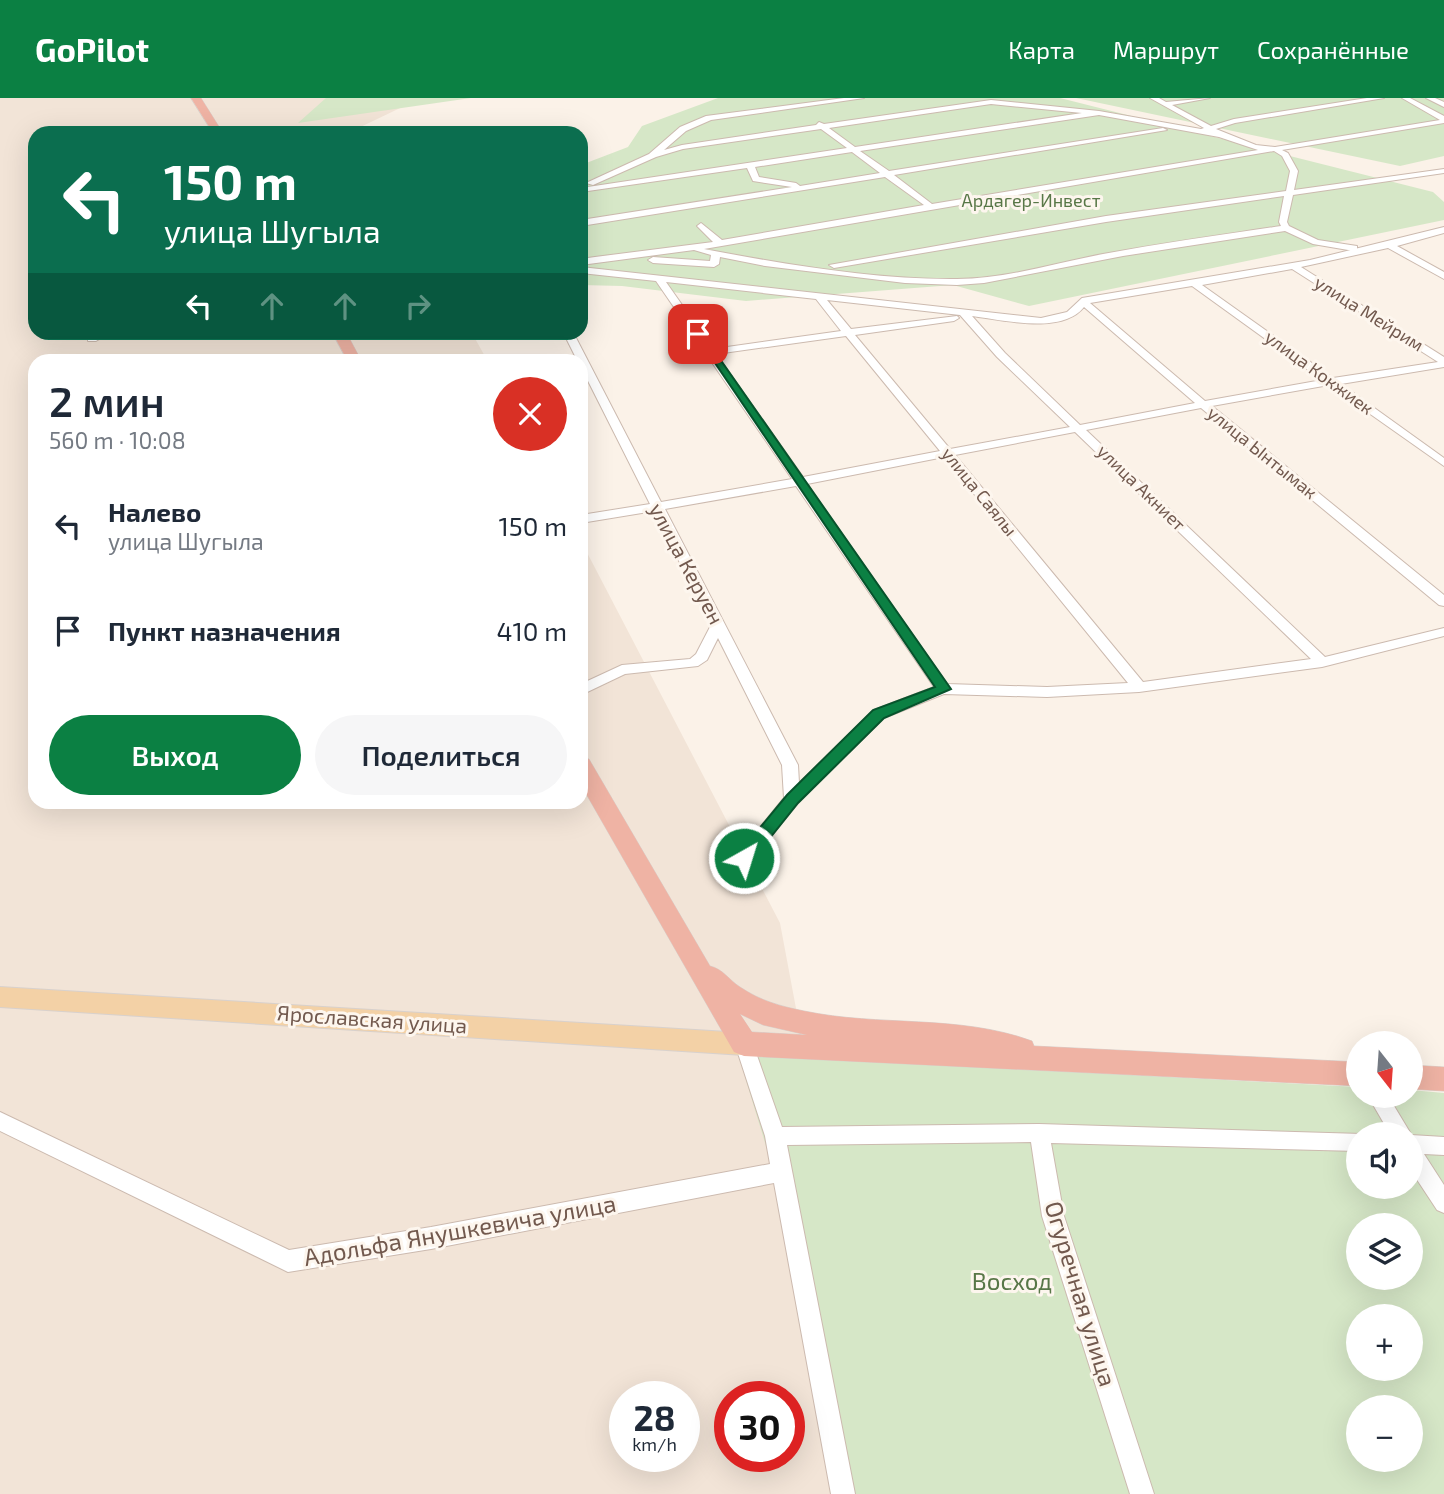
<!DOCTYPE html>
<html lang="ru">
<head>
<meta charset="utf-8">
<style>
  body { margin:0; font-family:"Exo 2",sans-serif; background:#f6f6f7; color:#1f2937; height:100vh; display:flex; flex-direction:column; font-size:26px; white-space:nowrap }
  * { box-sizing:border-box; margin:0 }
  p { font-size:23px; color:#747a83 }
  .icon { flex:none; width:38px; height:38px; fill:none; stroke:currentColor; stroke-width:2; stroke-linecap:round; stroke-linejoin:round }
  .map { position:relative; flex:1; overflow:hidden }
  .side { position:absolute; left:28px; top:256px; width:560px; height:455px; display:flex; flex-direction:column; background:#fff; border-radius:21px; box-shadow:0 7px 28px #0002 }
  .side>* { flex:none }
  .banner { position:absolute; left:28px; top:28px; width:560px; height:214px; border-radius:21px; box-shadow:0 7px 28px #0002; background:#0b6e4f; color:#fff; overflow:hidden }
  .needle { width:46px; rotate:163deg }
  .fabs { position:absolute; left:1346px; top:933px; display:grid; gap:14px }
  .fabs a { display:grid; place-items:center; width:77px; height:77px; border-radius:50%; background:#fff; box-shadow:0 7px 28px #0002; font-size:35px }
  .speed { position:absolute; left:609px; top:1283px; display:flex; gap:14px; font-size:35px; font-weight:700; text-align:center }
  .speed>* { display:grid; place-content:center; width:91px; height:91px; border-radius:50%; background:#fff; box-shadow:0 7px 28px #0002; line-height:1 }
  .speed small { font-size:18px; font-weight:400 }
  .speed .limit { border:10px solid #d22; background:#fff; color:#111 }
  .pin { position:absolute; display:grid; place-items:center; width:60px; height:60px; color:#fff; margin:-30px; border-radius:14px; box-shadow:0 4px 10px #0006 }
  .me { position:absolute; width:77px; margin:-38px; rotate:39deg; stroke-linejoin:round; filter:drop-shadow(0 0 5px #0008) }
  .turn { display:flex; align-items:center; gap:24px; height:147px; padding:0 21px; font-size:32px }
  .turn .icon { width:91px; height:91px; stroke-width:2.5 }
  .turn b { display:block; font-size:49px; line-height:60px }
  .lanes { display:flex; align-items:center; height:66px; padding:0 21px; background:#0003; justify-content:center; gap:35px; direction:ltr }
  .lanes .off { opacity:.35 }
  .round { display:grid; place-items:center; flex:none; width:74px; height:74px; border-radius:37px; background:#f6f6f7 }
  .headline { display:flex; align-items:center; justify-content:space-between; height:119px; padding:0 21px }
  h1 { font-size:42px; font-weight:600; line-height:52px }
  .primary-button { display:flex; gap:14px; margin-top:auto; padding:14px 21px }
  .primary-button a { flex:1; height:80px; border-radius:42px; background:#0b8043; color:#fff; font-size:28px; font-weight:600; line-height:80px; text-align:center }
  .primary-button a+a { background:#f6f6f7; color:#1f2937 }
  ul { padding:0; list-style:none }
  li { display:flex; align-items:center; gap:21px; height:105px; padding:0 21px }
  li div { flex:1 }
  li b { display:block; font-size:26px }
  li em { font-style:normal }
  header { display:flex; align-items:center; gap:42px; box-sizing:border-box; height:98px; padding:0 35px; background:#0b8043; color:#fff }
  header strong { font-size:33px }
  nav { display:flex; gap:38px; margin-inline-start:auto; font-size:24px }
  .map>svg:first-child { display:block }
  .residential { fill:#f2e4d7; fill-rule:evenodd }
  .green { fill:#d6e7c7; fill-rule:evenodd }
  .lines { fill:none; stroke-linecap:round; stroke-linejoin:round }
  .minor-casing { stroke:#ccbaaf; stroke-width:2 }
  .major-casing { stroke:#d8d1cd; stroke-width:2 }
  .highway-casing { stroke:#d8d1cd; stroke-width:1 }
  .minor { fill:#fff; fill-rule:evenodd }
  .major { fill:#f3d1a6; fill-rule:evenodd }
  .highway { fill:#efb3a4; fill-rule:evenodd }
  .route { fill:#0b8043; stroke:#07532c; stroke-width:2 }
  .labels { text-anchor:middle; stroke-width:6; stroke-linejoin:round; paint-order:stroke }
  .far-park-label { font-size:18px; fill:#587747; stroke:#fdf6ee }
  .far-street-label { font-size:18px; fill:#72594e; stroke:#fdf6ee }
  .street-label { font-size:21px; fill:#72594e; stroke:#fdf6ee }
  .near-street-label { font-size:24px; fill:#72594e; stroke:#fdf6ee }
  .near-park-label { font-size:24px; fill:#587747; stroke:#fdf6ee }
</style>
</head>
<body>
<header>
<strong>GoPilot</strong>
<nav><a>Карта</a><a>Маршрут</a><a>Сохранённые</a></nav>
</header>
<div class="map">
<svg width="1444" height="1396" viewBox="0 0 1444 1396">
  <rect width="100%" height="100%" fill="#fbf2e8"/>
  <path class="residential" d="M 0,0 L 421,0 L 348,35 L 35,35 L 35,234 L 472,235 L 487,262 L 35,262 L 35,704 L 581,704 L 581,443 L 780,825 L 887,1396 L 0,1396 ZM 625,1298 L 684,1298 L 684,1358 L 625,1358 ZM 730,1298 L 789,1298 L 789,1358 L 730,1358 Z"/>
  <g class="green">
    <path d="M 326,0 L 471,0 L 298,25 Z"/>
    <path d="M 718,0 L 1060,0 L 1433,94 L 1444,104 L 1444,122 L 1029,208 L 953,187 L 746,203 L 622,188 L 581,187 L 581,67 L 628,49 L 642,28 Z"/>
    <path d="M 1076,0 L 1444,0 L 1444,58 L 1400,68 Z"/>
    <path d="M 738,956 L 1358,989 L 1358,998 L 1410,998 L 1411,992 L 1444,995 L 1444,1396 L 833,1396 L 779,1091 ZM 1358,1036 L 1410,1036 L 1410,1088 L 1358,1088 ZM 1358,1127 L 1410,1127 L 1410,1180 L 1358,1180 ZM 1358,1218 L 1410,1218 L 1410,1270 L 1358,1270 ZM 1358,1309 L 1410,1309 L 1410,1362 L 1358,1362 Z"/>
  </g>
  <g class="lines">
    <g class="minor-casing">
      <g id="minor">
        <path d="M 844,0 L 864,0 L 711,22 L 686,33 L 664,52 L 682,47 L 816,27 L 819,24 L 824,26 L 991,2 L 1099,13 L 1201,31 L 1204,30 L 1150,0 L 1159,0 L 1166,4 L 1210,0 L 1172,7 L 1211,28 L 1234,21 L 1367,0 L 1384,0 L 1235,25 L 1216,31 L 1256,47 L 1275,49 L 1440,22 L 1402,0 L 1410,0 L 1444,18 L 1444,25 L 1282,52 L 1288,55 L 1298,73 L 1294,92 L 1444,71 L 1444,75 L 1293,97 L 1287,124 L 1289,128 L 1318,142 L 1357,148 L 1357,152 L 1354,153 L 1313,146 L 1285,133 L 1123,158 L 984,185 L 957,187 L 905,185 L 765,168 L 720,159 L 719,166 L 714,169 L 653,165 L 648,162 L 653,159 L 710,163 L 711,157 L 694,152 L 581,167 L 581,161 L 595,159 L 713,144 L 697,128 L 701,125 L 722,142 L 924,107 L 885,79 L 581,128 L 581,122 L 792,89 L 753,83 L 747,70 L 581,94 L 581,90 L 847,50 L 821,31 L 683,51 L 656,59 L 593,87 L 586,85 L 649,56 L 680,29 L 706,18 ZM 991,6 L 1082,15 L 855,49 L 829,30 ZM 1099,17 L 1219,39 L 1258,52 L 932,106 L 894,77 L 1167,32 L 1163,30 L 889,73 L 860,53 ZM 1274,53 L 1282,58 L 1290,73 L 1286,93 L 1106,118 L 829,167 L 834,170 L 1106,124 L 1284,98 L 1279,124 L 1281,128 C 1221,137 1162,145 1103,156 C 1055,165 1005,181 957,181 C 877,182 783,166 704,151 ZM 852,54 L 880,75 L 800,88 L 796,85 L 759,79 L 755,69 Z"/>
        <path d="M 1426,0 L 1435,0 L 1444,4 L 1444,9 Z"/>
        <path d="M 1444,129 L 1444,135 L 1397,148 L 1444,174 L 1444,181 L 1388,150 L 1301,169 L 1444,259 L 1444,269 L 1341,286 L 1444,360 L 1444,368 L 1329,287 L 1212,308 L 1444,497 L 1444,508 L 1439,507 L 1201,310 L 1086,332 L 1325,559 L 1444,530 L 1444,538 L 1322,569 L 1139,594 L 1047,599 L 944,596 L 884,620 L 798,705 L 750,764 L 738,764 L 736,760 L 738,756 L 784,700 L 782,667 L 718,540 L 707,562 L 698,568 L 625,576 L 581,597 L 581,586 L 622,567 L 690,561 L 696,556 L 711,527 L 654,413 L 581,425 L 581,417 L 650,406 L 581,269 L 581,262 L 577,262 L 563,234 L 573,234 L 661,404 L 792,381 L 656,183 L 581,175 L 581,169 L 1041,220 L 1067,214 L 1082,200 L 1310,162 ZM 1292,171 L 1438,264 L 1333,280 L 1202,187 ZM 666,184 L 816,201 L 841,233 L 713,251 ZM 1192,188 L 1322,282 L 1205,303 L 1090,205 ZM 827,202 L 960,217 L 997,259 L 1070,329 L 950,351 L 855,237 L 954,223 L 959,220 L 957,218 L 851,231 ZM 1084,209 L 1195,305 L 1080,327 L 1005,255 L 972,218 C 1003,222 1062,237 1084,209 ZM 846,238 L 940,353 L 803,379 L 716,256 ZM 1075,334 L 1311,561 L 1143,584 L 955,357 ZM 944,359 L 1128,585 L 1047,589 L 947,586 L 807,386 ZM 796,388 L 934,589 L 874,612 L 799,685 L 798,667 L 665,411 Z"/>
        <path d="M 97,234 L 110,234 L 96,243 L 88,243 L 88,239 Z"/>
        <path d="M 744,938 L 751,940 L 753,946 L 782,1029 L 1039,1026 L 1362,1036 L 1358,1036 L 1358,1053 L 1051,1045 L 1064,1118 L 1154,1396 L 1130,1396 L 1042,1118 L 1031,1044 L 787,1047 L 855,1396 L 831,1396 L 774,1085 L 431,1151 L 288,1174 L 0,1033 L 0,1014 L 289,1152 L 431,1129 L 770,1066 L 765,1038 L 735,946 L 737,940 Z"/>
        <path d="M 1368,998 L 1388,998 L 1411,1036 L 1411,1037 L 1444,1039 L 1444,1057 L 1424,1056 L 1444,1087 L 1444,1115 L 1437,1112 L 1410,1071 L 1410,1036 L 1390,1036 Z"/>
      </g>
    </g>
    <g class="major-casing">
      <path id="major" d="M 0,889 L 744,935 L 753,938 L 757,946 L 753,954 L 744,957 L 0,909 Z"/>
    </g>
    <g class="highway-casing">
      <g id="highway">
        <path d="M 191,0 L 201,0 L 223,35 L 213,35 Z"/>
        <path d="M 332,234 L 346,234 L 361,262 L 347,262 Z"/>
        <path d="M 581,659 L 589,661 L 710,868 C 723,871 729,882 740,889 C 761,903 780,908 804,913 C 880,929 958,916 1032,943 L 1034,948 L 1358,964 L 1358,988 L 744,958 L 734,954 L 581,687 ZM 740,916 L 763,927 L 807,937 L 752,934 Z"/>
        <path d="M 1410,967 L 1444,969 L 1444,993 L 1410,991 Z"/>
      </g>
    </g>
    <use href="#minor" class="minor"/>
    <use href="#major" class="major"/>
    <use href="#highway" class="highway"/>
  </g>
  <path class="route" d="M 694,234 L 701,234 L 951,591 L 884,620 L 798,705 L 750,765 L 739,765 L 739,755 L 787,697 L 873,612 L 935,589 Z"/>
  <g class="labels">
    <g class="far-park-label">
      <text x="1031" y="109">Ардагер-Инвест</text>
    </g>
    <g class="far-street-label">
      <text transform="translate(1369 216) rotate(32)" y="6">улица Мейрим</text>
      <text transform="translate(1319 275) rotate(36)" y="6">улица Кокжиек</text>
      <text transform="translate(1262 355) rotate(39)" y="6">улица Ынтымак</text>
      <text transform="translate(1141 390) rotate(44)" y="6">улица Акниет</text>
      <text transform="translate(979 394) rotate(51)" y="6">улица Саялы</text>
    </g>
    <g class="street-label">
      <text transform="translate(686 466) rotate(62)" y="7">улица Керуен</text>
      <text transform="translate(372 922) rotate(4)" y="7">Ярославская улица</text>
    </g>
    <g class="near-street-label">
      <text transform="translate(460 1133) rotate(-10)" y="8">Адольфа Янушкевича улица</text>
      <text transform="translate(1080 1196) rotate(73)" y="8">Огуречная улица</text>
    </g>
    <g class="near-park-label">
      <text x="1012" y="1192">Восход</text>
    </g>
  </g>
</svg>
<div class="fabs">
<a><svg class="needle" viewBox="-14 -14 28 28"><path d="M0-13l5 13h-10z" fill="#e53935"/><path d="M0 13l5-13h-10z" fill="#747a83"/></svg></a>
<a><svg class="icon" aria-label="sound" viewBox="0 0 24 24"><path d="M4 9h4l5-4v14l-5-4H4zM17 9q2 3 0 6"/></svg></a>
<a><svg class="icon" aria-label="layers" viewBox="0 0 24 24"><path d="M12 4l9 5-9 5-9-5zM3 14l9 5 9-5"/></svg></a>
<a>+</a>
<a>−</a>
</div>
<div class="speed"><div>28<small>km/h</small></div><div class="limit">30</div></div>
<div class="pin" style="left:698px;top:236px;background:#d93025"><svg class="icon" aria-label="arrive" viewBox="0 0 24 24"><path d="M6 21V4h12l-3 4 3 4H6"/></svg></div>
<svg class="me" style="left:744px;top:760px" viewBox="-20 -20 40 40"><circle r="17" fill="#0b8043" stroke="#fff" stroke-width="3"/><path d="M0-11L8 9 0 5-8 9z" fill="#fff"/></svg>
<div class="banner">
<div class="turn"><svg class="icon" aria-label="left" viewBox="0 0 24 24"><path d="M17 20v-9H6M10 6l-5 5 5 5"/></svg><div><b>150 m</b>улица Шугыла</div></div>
<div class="lanes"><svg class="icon" aria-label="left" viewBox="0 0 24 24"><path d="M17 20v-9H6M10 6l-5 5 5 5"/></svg><svg class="icon off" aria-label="ahead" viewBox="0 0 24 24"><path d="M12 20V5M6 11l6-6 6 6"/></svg><svg class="icon off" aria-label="ahead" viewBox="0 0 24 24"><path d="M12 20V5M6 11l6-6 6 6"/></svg><svg class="icon off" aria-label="right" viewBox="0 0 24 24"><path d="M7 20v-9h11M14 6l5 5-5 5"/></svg></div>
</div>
<section class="side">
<div class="headline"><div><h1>2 мин</h1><p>560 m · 10:08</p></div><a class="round" style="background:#d93025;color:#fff"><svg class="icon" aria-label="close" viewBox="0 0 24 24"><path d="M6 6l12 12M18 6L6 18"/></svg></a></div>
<ul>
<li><svg class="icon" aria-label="left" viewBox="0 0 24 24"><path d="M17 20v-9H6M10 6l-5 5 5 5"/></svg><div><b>Налево</b><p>улица Шугыла</p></div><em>150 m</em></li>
<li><svg class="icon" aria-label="arrive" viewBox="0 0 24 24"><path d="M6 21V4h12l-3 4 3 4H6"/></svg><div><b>Пункт назначения</b></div><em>410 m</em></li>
</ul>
<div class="primary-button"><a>Выход</a><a>Поделиться</a></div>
</section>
</div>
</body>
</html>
